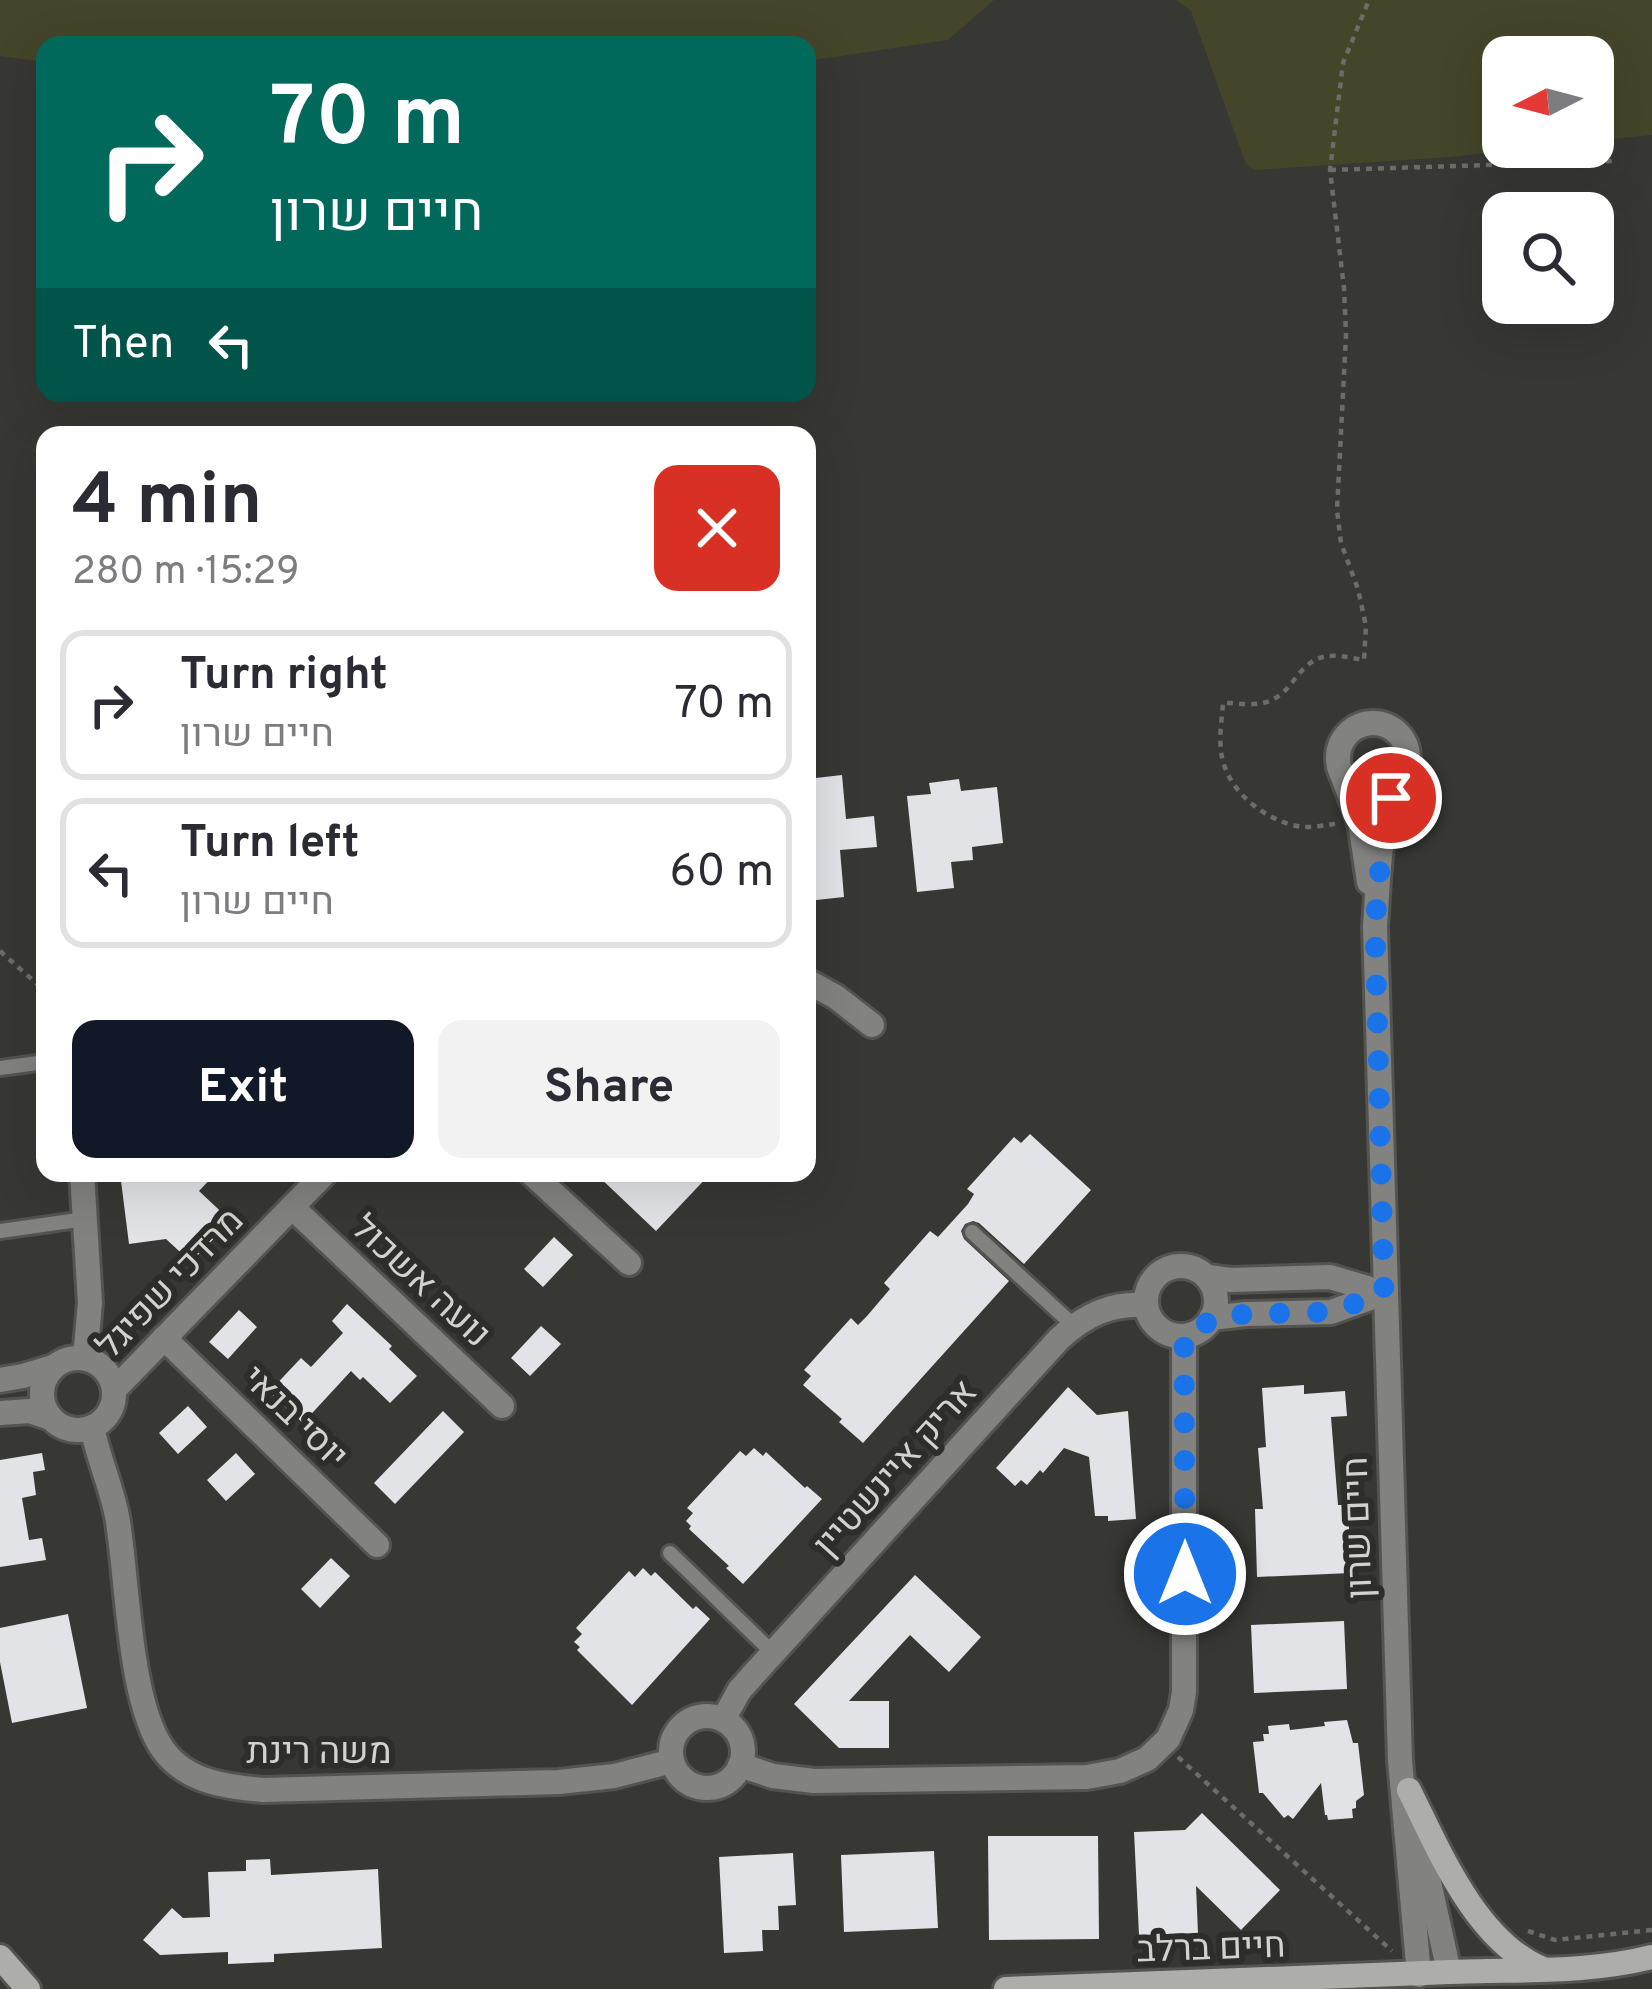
<!DOCTYPE html>
<html lang="en">
<head>
<meta charset="utf-8">
<style>
  body { margin:0; font-family:Overpass,Heebo,sans-serif; background:#f2f2f3; color:#2b2b33; height:100vh; display:flex; flex-direction:column; font-size:45px; white-space:nowrap }
  * { box-sizing:border-box; margin:0 }
  p { font-size:39px; color:#7c7c81 }
  .icon { flex:none; width:66px; height:66px; fill:none; stroke:currentColor; stroke-width:2; stroke-linecap:round; stroke-linejoin:round }
  .map { position:relative; flex:1; overflow:hidden }
  .sheet { position:absolute; left:36px; top:426px; width:780px; height:756px; display:flex; flex-direction:column; background:#fff; border-radius:24px; box-shadow:0 12px 48px #0002 }
  .sheet>* { flex:none }
  .hud { position:absolute; left:36px; top:36px; width:780px; height:366px; border-radius:24px; box-shadow:0 12px 48px #0002; background:#00695c; color:#fff; overflow:hidden }
  .needle { width:78px; rotate:264deg }
  .fabs { position:absolute; left:1482px; top:36px; display:grid; gap:24px }
  .fabs a { display:grid; place-items:center; width:132px; height:132px; border-radius:24px; background:#fff; box-shadow:0 12px 48px #0002; font-size:60px }
  .pin { position:absolute; display:grid; place-items:center; width:102px; height:102px; color:#fff; margin:-51px; border:6px solid #fff; border-radius:50%; box-shadow:0 3px 12px #0007 }
  .me { position:absolute; width:132px; margin:-66px; rotate:0deg; stroke-linejoin:round; filter:drop-shadow(0 0 9px #0008) }
  .turn { display:flex; align-items:center; gap:42px; height:252px; padding:0 36px; font-size:54px }
  .turn .icon { width:156px; height:156px; stroke-width:2.5 }
  .turn b { display:block; font-size:84px; line-height:102px }
  .then { display:flex; align-items:center; height:114px; padding:0 36px; background:#0003; gap:24px; font-size:45px }
  .round { display:grid; place-items:center; flex:none; width:126px; height:126px; border-radius:24px; background:#f2f2f3 }
  .headline { display:flex; align-items:center; justify-content:space-between; height:204px; padding:0 36px }
  h1 { font-size:72px; font-weight:700; line-height:90px }
  .action { display:flex; gap:24px; margin-top:auto; padding:24px 36px }
  .action a { flex:1; height:138px; border-radius:24px; background:#111827; color:#fff; font-size:48px; font-weight:700; line-height:138px; text-align:center }
  .action a+a { background:#f2f2f3; color:#2b2b33 }
  ul { padding:0; list-style:none }
  li { display:flex; align-items:center; gap:36px; height:150px; margin:0 24px 18px; padding:0 12px; border:6px solid #e1e1e2; border-radius:24px }
  li div { flex:1 }
  li b { display:block; font-size:45px }
  li em { font-style:normal }
  .map>svg:first-child { display:block }
  .green { fill:#444529 }
  .building { fill:#e1e3e7 }
  .lines { fill:none; stroke-linecap:round; stroke-linejoin:round }
  .lane-casing { stroke:#535350; stroke-width:20 }
  .street-casing { stroke:#535350; stroke-width:30 }
  .secondary-casing { stroke:#535350; stroke-width:30 }
  .path { stroke:#6c6c69; stroke-width:4.5; stroke-dasharray:6 6; stroke-linecap:butt }
  .lane { stroke:#828381; stroke-width:14 }
  .street { stroke:#828381; stroke-width:24 }
  .secondary { stroke:#adadaa; stroke-width:24 }
  .route { stroke:#1a73e8; stroke-width:21; stroke-dasharray:0 37.8 }
  .labels { text-anchor:middle; stroke-width:12; stroke-linejoin:round; paint-order:stroke }
  .street-label { font-size:36px; fill:#d2d3d0; stroke:#2d2d2a }
</style>
</head>
<body>
<div class="map">
<svg width="1652" height="1989" viewBox="0 0 1652 1989">
  <rect width="100%" height="100%" fill="#373734"/>
  <g class="green">
    <path d="M 0,0 L 994,0 L 948,40 L 807,61 L 807,45 L 45,45 L 45,62 L 0,56 Z"/>
    <path d="M 1176,0 L 1652,0 L 1652,135 L 1593,141 L 1593,57 L 1503,57 L 1503,147 L 1542,147 L 1450,157 L 1256,170 L 1249,167 L 1244,159 L 1191,11 Z"/>
  </g>
  <g class="building">
    <path d="M 842,775 L 846,819 L 874,816 L 877,847 L 840,850 L 844,897 L 807,901 L 807,779 Z"/>
    <path d="M 959,779 L 961,791 L 997,787 L 1003,843 L 972,847 L 973,860 L 951,862 L 954,888 L 917,892 L 907,796 L 931,794 L 929,783 Z"/>
    <path d="M 1030,1134 L 1091,1190 L 1024,1264 L 979,1223 L 973,1221 L 965,1224 L 961,1231 L 964,1239 L 1009,1281 L 863,1443 L 839,1422 L 842,1419 L 803,1385 L 811,1376 L 804,1370 L 851,1318 L 858,1325 L 867,1316 L 890,1289 L 884,1283 L 930,1231 L 938,1237 L 968,1204 L 974,1194 L 967,1189 L 1014,1137 L 1021,1143 Z"/>
    <path d="M 120,1173 L 216,1173 L 199,1191 L 231,1221 L 191,1262 L 166,1239 L 129,1244 Z"/>
    <path d="M 595,1173 L 711,1173 L 656,1231 Z"/>
    <path d="M 554,1237 L 573,1255 L 543,1287 L 524,1269 Z"/>
    <path d="M 347,1304 L 392,1346 L 389,1349 L 417,1376 L 390,1403 L 363,1377 L 360,1380 L 351,1371 L 303,1423 L 269,1392 L 301,1358 L 311,1367 L 343,1333 L 332,1321 Z"/>
    <path d="M 239,1310 L 257,1327 L 228,1359 L 209,1342 Z"/>
    <path d="M 541,1326 L 561,1344 L 530,1376 L 511,1358 Z"/>
    <path d="M 1304,1385 L 1304,1394 L 1345,1391 L 1347,1416 L 1331,1417 L 1338,1505 L 1348,1505 L 1351,1573 L 1257,1577 L 1255,1509 L 1263,1509 L 1258,1448 L 1266,1447 L 1262,1388 Z"/>
    <path d="M 1068,1387 L 1097,1415 L 1128,1411 L 1136,1519 L 1108,1521 L 1108,1516 L 1095,1516 L 1089,1457 L 1064,1448 L 1043,1473 L 1040,1470 L 1027,1485 L 1021,1480 L 1015,1486 L 996,1468 Z"/>
    <path d="M 188,1406 L 207,1427 L 178,1454 L 159,1433 Z"/>
    <path d="M 443,1411 L 464,1432 L 395,1504 L 374,1483 Z"/>
    <path d="M 754,1448 L 763,1456 L 766,1452 L 805,1488 L 807,1486 L 822,1499 L 743,1584 L 726,1568 L 729,1566 L 689,1529 L 691,1526 L 686,1521 L 693,1513 L 687,1508 L 740,1451 L 746,1456 Z"/>
    <path d="M 42,1453 L 45,1470 L 33,1472 L 36,1495 L 22,1498 L 29,1540 L 42,1538 L 46,1560 L 0,1567 L 0,1460 Z"/>
    <path d="M 236,1453 L 255,1474 L 226,1501 L 207,1480 Z"/>
    <path d="M 331,1558 L 350,1576 L 320,1608 L 301,1589 Z"/>
    <path d="M 643,1568 L 651,1576 L 655,1572 L 693,1609 L 696,1606 L 710,1619 L 632,1705 L 577,1650 L 580,1647 L 574,1642 L 582,1634 L 576,1628 L 629,1571 L 635,1577 Z"/>
    <path d="M 915,1575 L 981,1637 L 949,1672 L 910,1635 L 849,1701 L 889,1701 L 889,1748 L 839,1748 L 794,1704 Z"/>
    <path d="M 68,1614 L 87,1708 L 12,1723 L 0,1662 L 0,1628 Z"/>
    <path d="M 1344,1621 L 1347,1689 L 1254,1693 L 1251,1625 Z"/>
    <path d="M 1347,1720 L 1353,1743 L 1358,1743 L 1364,1795 L 1356,1801 L 1356,1808 L 1352,1809 L 1353,1818 L 1328,1820 L 1327,1815 L 1325,1815 L 1321,1783 L 1293,1819 L 1288,1815 L 1284,1818 L 1263,1793 L 1259,1793 L 1253,1742 L 1264,1741 L 1263,1734 L 1269,1734 L 1268,1726 L 1289,1724 L 1290,1730 L 1325,1726 L 1324,1722 Z"/>
    <path d="M 1202,1813 L 1280,1890 L 1241,1930 L 1196,1886 L 1198,1933 L 1139,1935 L 1134,1832 L 1185,1830 Z"/>
    <path d="M 988,1836 L 1098,1836 L 1099,1939 L 989,1940 Z"/>
    <path d="M 934,1851 L 938,1928 L 844,1932 L 841,1855 Z"/>
    <path d="M 793,1853 L 796,1905 L 778,1906 L 779,1930 L 762,1930 L 763,1951 L 724,1953 L 719,1857 Z"/>
    <path d="M 270,1859 L 271,1875 L 378,1869 L 382,1948 L 274,1954 L 274,1962 L 228,1964 L 228,1952 L 160,1955 L 143,1940 L 172,1908 L 183,1918 L 210,1917 L 208,1872 L 246,1871 L 246,1860 Z"/>
  </g>
  <g class="lines">
    <g class="lane-casing">
      <g id="lane">
        <path d="M 0,1068 L 45,1062"/>
        <path d="M 0,1231 L 85,1219"/>
        <path d="M 972,1232 L 1074,1326"/>
        <path d="M 670,1553 L 773,1653"/>
      </g>
    </g>
    <g class="street-casing">
      <g id="street">
        <circle cx="1373" cy="758" r="35"/>
        <path d="M 1343,777 L 1360,822 L 1369,882"/>
        <path d="M 1400,780 C 1377,824 1379,878 1375,926 L 1400,1760 L 1419,1975"/>
        <path d="M 807,981 L 836,997 L 872,1025"/>
        <path d="M 82,1173 L 90,1303 L 85,1358"/>
        <path d="M 531,1173 L 629,1263"/>
        <path d="M 292,1207 L 502,1406"/>
        <circle cx="1181" cy="1301" r="35"/>
        <path d="M 1207,1277 L 1231,1280 L 1330,1277 L 1384,1293"/>
        <path d="M 1211,1318 L 1246,1314 L 1331,1312 L 1384,1293"/>
        <path d="M 164,1338 L 377,1545"/>
        <circle cx="78" cy="1394" r="36"/>
        <path d="M 0,1380 L 23,1376 L 53,1367"/>
        <path d="M 114,1390 L 325,1173"/>
        <path d="M 0,1413 L 30,1411 L 51,1418"/>
        <path d="M 92,1427 C 98,1457 111,1486 117,1516 C 128,1578 128,1702 164,1751 C 187,1782 227,1787 263,1790 L 559,1782 L 614,1776 L 672,1761"/>
        <circle cx="707" cy="1752" r="36"/>
        <path d="M 723,1720 L 739,1691 L 753,1675 L 1059,1339 C 1085,1315 1110,1303 1146,1305"/>
        <path d="M 740,1765 L 773,1776 L 814,1781 L 1087,1777 L 1120,1771 L 1147,1759 L 1168,1739 L 1181,1710 L 1184,1692 L 1184,1336"/>
        <path d="M 1421,1846 L 1449,1972"/>
      </g>
    </g>
    <g class="secondary-casing">
      <g id="secondary">
        <path d="M 1409,1790 C 1439,1850 1476,1942 1543,1969"/>
        <path d="M 0,1957 L 28,1989"/>
        <path d="M 1006,1989 C 1154,1984 1302,1978 1450,1972 C 1518,1969 1585,1974 1652,1957"/>
      </g>
    </g>
    <g class="path">
      <path d="M 1330,170 L 1614,161"/>
      <path d="M 1335,824 C 1323,825 1309,829 1297,826 C 1262,819 1224,788 1221,750 C 1219,735 1222,718 1223,703 C 1239,703 1258,707 1272,700 C 1282,695 1288,688 1294,680 C 1317,650 1330,654 1364,660 L 1366,626 L 1358,589 L 1341,543 L 1337,510 L 1346,335 L 1344,288 L 1330,170 L 1343,63 L 1369,0"/>
      <path d="M 0,951 L 45,991"/>
      <path d="M 1178,1757 L 1392,1951"/>
      <path d="M 1528,1931 L 1555,1940 L 1652,1930"/>
    </g>
    <use href="#lane" class="lane"/>
    <use href="#street" class="street"/>
    <use href="#secondary" class="secondary"/>
  </g>
  <g class="lines">
    <path class="route" d="M 1185,1574 L 1184,1336 L 1200,1330 L 1211,1318 L 1246,1314 L 1331,1312 L 1384,1293 L 1375,926 L 1383,831 L 1391,798"/>
  </g>
  <g class="labels">
    <g class="street-label">
      <text transform="translate(422 1280) rotate(43)" y="13">נועה אשכול</text>
      <text transform="translate(169 1282) rotate(-46)" y="13">מרדכי שפיגל</text>
      <text transform="translate(296 1416) rotate(44)" y="13">יוסי בנאי</text>
      <text transform="translate(894 1467) rotate(-48)" y="13">אריק איינשטיין</text>
      <text transform="translate(1356 1528) rotate(-92)" y="13">חיים שרון</text>
      <text x="319" y="1763">משה רינת</text>
      <text transform="translate(1211 1946) rotate(-2)" y="13">חיים ברלב</text>
    </g>
  </g>
</svg>
<div class="fabs">
<a><svg class="needle" viewBox="-14 -14 28 28"><path d="M0-13l5 13h-10z" fill="#e53935"/><path d="M0 13l5-13h-10z" fill="#7c7c81"/></svg></a>
<a><svg class="icon" aria-label="search" viewBox="0 0 24 24"><circle cx="10" cy="10" r="6"/><path d="M15 15l6 6"/></svg></a>
</div>
<div class="pin" style="left:1391px;top:798px;background:#d93025"><svg class="icon" aria-label="arrive" viewBox="0 0 24 24"><path d="M6 21V4h12l-3 4 3 4H6"/></svg></div>
<svg class="me" style="left:1185px;top:1574px" viewBox="-20 -20 40 40"><circle r="17" fill="#1a73e8" stroke="#fff" stroke-width="3"/><path d="M0-11L8 9 0 5-8 9z" fill="#fff"/></svg>
<div class="hud">
<div class="turn"><svg class="icon" aria-label="right" viewBox="0 0 24 24"><path d="M7 20v-9h11M14 6l5 5-5 5"/></svg><div><b>70 m</b>חיים שרון</div></div>
<div class="then">Then<svg class="icon" aria-label="left" viewBox="0 0 24 24"><path d="M17 20v-9H6M10 6l-5 5 5 5"/></svg></div>
</div>
<section class="sheet">
<div class="headline"><div><h1>4 min</h1><p>280 m · 15:29</p></div><a class="round" style="background:#d93025;color:#fff"><svg class="icon" aria-label="close" viewBox="0 0 24 24"><path d="M6 6l12 12M18 6L6 18"/></svg></a></div>
<ul>
<li><svg class="icon" aria-label="right" viewBox="0 0 24 24"><path d="M7 20v-9h11M14 6l5 5-5 5"/></svg><div><b>Turn right</b><p>חיים שרון</p></div><em>70 m</em></li>
<li><svg class="icon" aria-label="left" viewBox="0 0 24 24"><path d="M17 20v-9H6M10 6l-5 5 5 5"/></svg><div><b>Turn left</b><p>חיים שרון</p></div><em>60 m</em></li>
</ul>
<div class="action"><a>Exit</a><a>Share</a></div>
</section>
</div>
</body>
</html>
